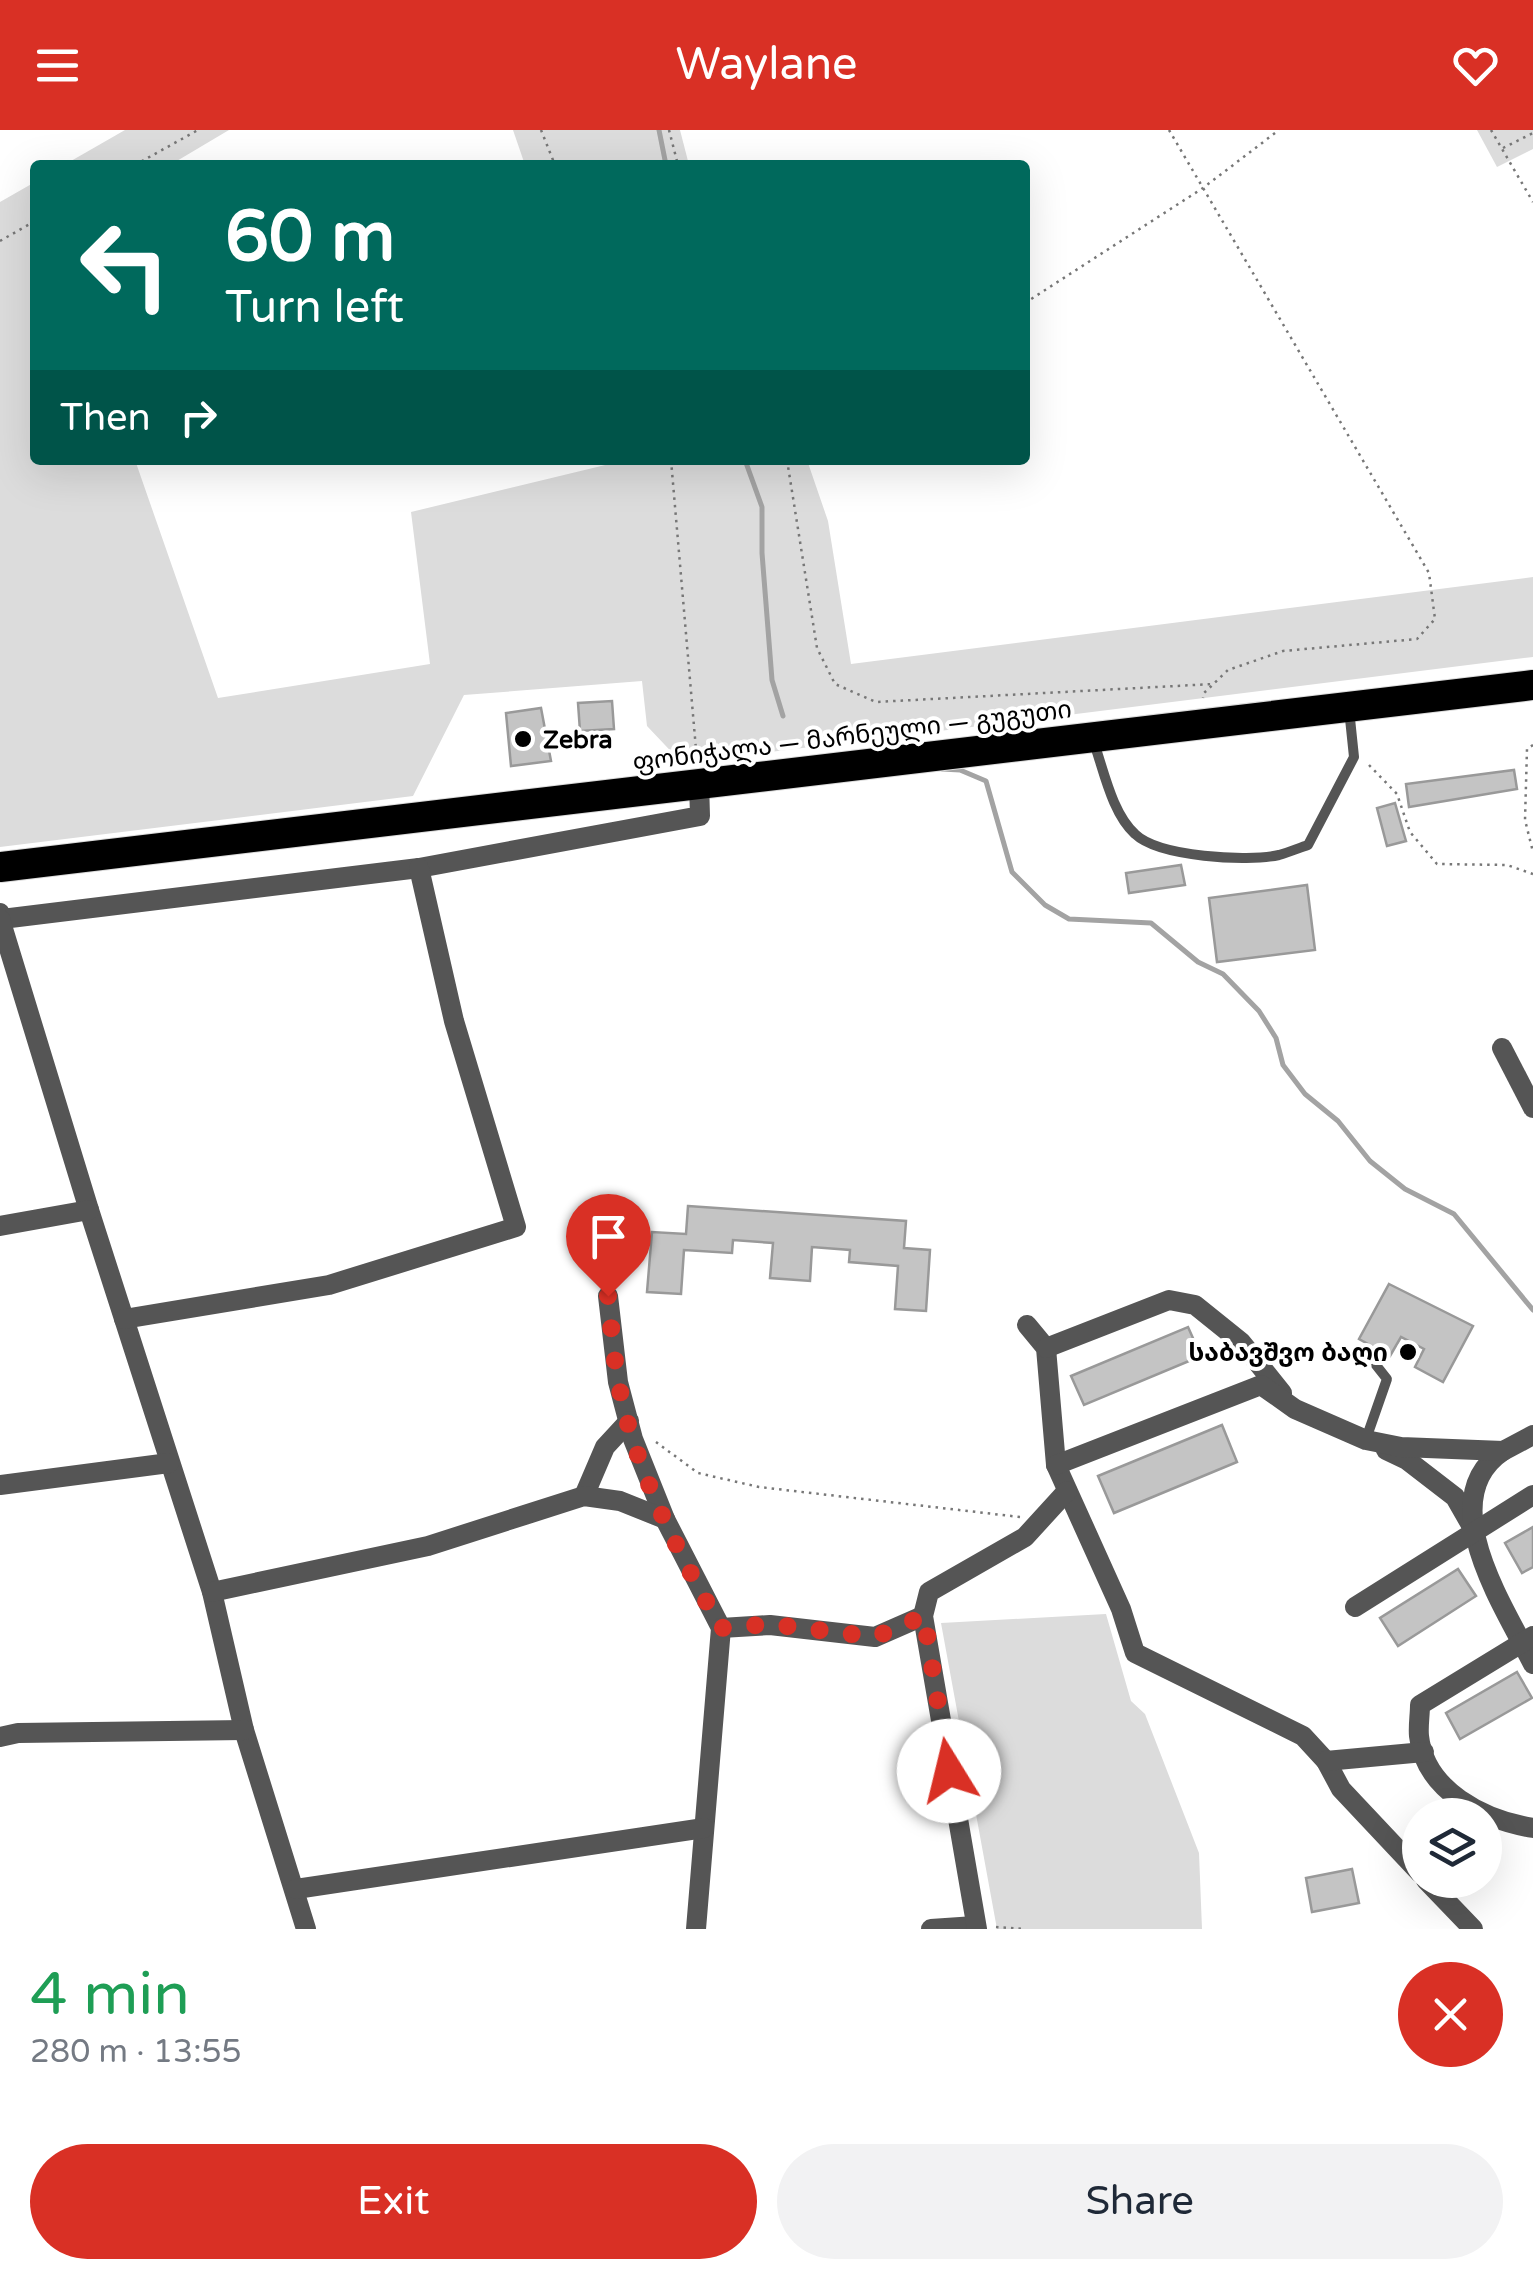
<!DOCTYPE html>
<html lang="en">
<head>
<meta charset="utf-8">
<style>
  body { margin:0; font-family:"Varela Round","Noto Sans Georgian",sans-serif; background:#f2f2f3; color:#1f2937; height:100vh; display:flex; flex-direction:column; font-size:38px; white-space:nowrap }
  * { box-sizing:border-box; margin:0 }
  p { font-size:32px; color:#747a83 }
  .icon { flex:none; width:55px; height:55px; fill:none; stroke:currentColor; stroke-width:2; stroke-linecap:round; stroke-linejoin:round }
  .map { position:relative; height:1799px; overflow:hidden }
  .drawer { display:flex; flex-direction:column; background:#fff; flex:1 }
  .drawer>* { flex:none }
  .guide { position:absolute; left:30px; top:30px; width:1000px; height:305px; border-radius:10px; box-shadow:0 10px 40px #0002; background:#00695c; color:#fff; overflow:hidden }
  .buttons { position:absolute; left:1402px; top:1668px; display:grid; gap:20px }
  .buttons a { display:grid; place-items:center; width:100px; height:100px; border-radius:50%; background:#fff; box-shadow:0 10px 40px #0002; font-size:50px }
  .pin { position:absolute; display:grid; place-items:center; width:85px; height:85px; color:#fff; margin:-102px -42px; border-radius:50% 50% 50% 0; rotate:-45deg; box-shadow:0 0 10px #0007 }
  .pin .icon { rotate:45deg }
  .me { position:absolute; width:110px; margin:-55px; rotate:351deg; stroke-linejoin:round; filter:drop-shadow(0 0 8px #0008) }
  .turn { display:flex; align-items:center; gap:35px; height:210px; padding:0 30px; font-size:45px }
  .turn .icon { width:130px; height:130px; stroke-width:2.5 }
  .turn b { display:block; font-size:70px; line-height:85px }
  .then { display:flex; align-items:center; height:95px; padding:0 30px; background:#0003; gap:20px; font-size:38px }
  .round { display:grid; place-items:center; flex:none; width:105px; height:105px; border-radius:52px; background:#f2f2f3 }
  .overview { display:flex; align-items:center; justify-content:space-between; height:170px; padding:0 30px }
  h1 { font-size:60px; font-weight:600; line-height:75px; color:#1e9e55 }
  .primary-button { display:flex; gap:20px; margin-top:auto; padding:20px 30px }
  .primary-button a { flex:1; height:115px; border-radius:60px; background:#d93025; color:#fff; font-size:40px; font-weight:600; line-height:115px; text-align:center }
  .primary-button a+a { background:#f2f2f3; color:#1f2937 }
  header { display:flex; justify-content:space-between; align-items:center; height:130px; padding:0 30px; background:#d93025; color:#fff; font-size:45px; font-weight:600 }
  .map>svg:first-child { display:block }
  .green { fill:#dcdcdc }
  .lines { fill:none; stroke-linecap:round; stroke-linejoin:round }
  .stream { stroke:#a3a3a3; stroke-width:5 }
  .building { fill:#c4c4c4; stroke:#999; stroke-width:2.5 }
  .highway-casing { stroke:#dbdbdb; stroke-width:32 }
  .path { stroke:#777; stroke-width:2.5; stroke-dasharray:2.5 5; stroke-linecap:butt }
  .lane { stroke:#555; stroke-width:10 }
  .street { stroke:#555; stroke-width:20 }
  .highway { stroke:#000; stroke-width:30 }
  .route { stroke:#d93025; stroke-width:18; stroke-dasharray:0 32.4 }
  .poi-dot { fill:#000; stroke:#fff; stroke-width:4 }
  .labels { text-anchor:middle; stroke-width:8; stroke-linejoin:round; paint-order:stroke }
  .street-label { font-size:25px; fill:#000; stroke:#fff }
  .poi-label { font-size:25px; font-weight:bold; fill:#000; stroke:#fff; text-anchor:start }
</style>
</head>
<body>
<header><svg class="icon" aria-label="menu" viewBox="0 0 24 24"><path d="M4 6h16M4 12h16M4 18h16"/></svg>Waylane<svg class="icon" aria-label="heart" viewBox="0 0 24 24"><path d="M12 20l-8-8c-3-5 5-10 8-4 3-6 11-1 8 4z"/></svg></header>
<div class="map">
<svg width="1533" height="1799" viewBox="0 0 1533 1799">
  <rect width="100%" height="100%" fill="#fff"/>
  <g class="green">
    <path d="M 125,0 L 229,0 L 170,35 L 64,35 Z"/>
    <path d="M 513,0 L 680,0 L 689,35 L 525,35 Z"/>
    <path d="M 1477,0 L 1533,0 L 1533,19 L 1497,37 Z"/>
    <path d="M 35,52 L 35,330 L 135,330 L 218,568 L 430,534 L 411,382 L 626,330 L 807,330 L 828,391 L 851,534 L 1533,447 L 1533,527 L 682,633 L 647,596 L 642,551 L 464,565 L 413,666 L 0,717 L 0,72 Z"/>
    <path d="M 1106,1484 L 1131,1571 L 1145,1584 L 1199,1723 L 1202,1799 L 997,1799 L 941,1493 Z"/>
  </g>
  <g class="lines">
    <g class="stream">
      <path d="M 659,0 L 666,35"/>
      <path d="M 745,330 L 762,377 L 762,423 L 772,550 L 783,586"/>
      <path d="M 942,639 L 960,640 L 986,651 L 1012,742 L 1045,775 L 1069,789 L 1151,793 L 1198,832 L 1223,844 L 1259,881 L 1276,908 L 1283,935 L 1305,964 L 1338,991 L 1370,1031 L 1405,1059 L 1454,1084 L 1533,1180"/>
    </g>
  </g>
  <g class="building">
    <path d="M 612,571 L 614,599 L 580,601 L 578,573 Z"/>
    <path d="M 541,578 L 551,631 L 511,636 L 506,583 Z"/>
    <path d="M 1514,640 L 1517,659 L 1409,677 L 1406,654 Z"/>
    <path d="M 1395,673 L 1406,711 L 1387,716 L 1377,678 Z"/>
    <path d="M 1181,735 L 1185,755 L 1129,763 L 1126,743 Z"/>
    <path d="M 1307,755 L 1315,820 L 1217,832 L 1209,768 Z"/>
    <path d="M 688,1076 L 906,1091 L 904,1118 L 930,1120 L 926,1181 L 895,1179 L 898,1136 L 849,1132 L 850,1120 L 812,1117 L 810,1151 L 770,1148 L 773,1113 L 733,1110 L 732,1123 L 684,1120 L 681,1164 L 647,1162 L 652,1102 L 686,1104 Z"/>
    <path d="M 1389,1154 L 1473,1196 L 1443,1252 L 1415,1237 L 1424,1219 L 1401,1207 L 1390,1226 L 1359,1209 Z"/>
    <path d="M 1188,1197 L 1201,1226 L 1084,1275 L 1071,1246 Z"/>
    <path d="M 1222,1295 L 1237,1332 L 1114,1383 L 1098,1346 Z"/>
    <path d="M 1533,1397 L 1533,1437 L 1522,1443 L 1505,1413 Z"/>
    <path d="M 1458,1439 L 1476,1466 L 1398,1516 L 1380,1488 Z"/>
    <path d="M 1517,1542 L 1532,1568 L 1460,1609 L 1446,1583 Z"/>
    <path d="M 1352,1739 L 1359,1773 L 1312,1782 L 1306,1748 Z"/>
  </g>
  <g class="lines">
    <g class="highway-casing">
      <path id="highway" d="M 0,737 L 1533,555"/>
    </g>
    <g class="path">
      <path d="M 541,0 L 555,35"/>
      <path d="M 669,0 L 678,35"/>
      <path d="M 1169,0 L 1429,443 L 1435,489 L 1417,509 L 1283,521 L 1228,540 L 1204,563 L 1203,568"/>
      <path d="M 1491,0 L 1533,72"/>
      <path d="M 1503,18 L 1533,3"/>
      <path d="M 135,35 L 198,0"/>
      <path d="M 0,111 L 35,91"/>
      <path d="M 1025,173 L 1203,58 L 1279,0"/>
      <path d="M 671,330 L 697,631"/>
      <path d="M 787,330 L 817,518 L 835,554 L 876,572 L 1213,554"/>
      <path d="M 1533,615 L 1527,619 L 1525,690 L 1533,722"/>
      <path d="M 1369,635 L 1397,664 L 1410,702 L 1437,734 L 1507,735 L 1533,744"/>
      <path d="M 656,1312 L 698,1343 L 759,1357 L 1020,1387"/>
      <path d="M 996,1797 L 1025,1799"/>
    </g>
    <g class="lane">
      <path d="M 1094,613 C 1104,641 1112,683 1135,704 C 1159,727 1247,732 1279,725 C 1289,722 1299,718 1308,715 L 1354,627 L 1349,579"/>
      <path d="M 1366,1309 L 1387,1249 L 1372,1230"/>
    </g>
    <g class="street">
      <path d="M 0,783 L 2,789 L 419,738 L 700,686 L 699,652"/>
      <path d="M 0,789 L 89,1080 L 212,1462 L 244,1600 L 306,1799"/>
      <path d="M 1502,918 L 1533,978"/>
      <path d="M 0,1096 L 89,1080"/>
      <path d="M 608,1166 L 618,1252 L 633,1309 L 665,1389 L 721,1498 L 696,1799"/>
      <path d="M 124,1189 L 329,1155 L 516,1097 L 454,891 L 419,738"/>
      <path d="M 1027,1195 L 1046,1218 L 1056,1335 L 1121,1479 L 1135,1523 L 1303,1606 L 1326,1631 L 1341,1659 L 1420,1743"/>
      <path d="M 1046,1218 L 1169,1170 L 1195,1175 L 1241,1212 L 1282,1263"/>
      <path d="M 1386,1320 L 1407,1330 L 1455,1367 L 1471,1395"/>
      <path d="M 1503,1321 C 1431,1369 1505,1478 1533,1534"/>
      <path d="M 1056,1335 L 1261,1255 L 1295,1279 L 1366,1310 L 1401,1317 L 1503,1321 L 1533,1305"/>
      <path d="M 0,1355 L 169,1333"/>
      <path d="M 584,1366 L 605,1317 L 629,1291"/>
      <path d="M 212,1462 L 428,1416 L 584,1366 L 620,1371 L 665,1389"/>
      <path d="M 1355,1477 L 1533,1365"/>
      <path d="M 721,1498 L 770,1495 L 875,1507 L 923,1486"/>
      <path d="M 1533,1506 L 1420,1575 C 1420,1585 1418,1596 1419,1606 C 1425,1661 1484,1690 1533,1698"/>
      <path d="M 0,1607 L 18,1603 L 244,1600"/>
      <path d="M 1326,1631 L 1424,1622"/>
      <path d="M 1426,1750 L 1473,1799"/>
      <path d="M 296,1759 L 704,1698"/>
      <path d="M 931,1799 L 975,1796"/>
      <path d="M 977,1799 L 923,1486 L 929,1462 L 1025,1407 L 1067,1361"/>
    </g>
    <use href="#highway" class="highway"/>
  </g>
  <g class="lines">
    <path class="route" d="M 608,1166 C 611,1194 613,1222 618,1250 C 633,1337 678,1422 721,1498 L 770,1494 L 875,1507 L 924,1486 L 949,1641"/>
  </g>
  <g class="poi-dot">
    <circle cx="523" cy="609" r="10"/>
    <circle cx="1408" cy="1222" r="10"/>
  </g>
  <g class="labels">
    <g class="street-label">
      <text transform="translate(852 605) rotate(-7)" y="9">ფონიჭალა — მარნეული — გუგუთი</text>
    </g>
    <g class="poi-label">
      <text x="543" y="618">Zebra</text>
      <text x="1388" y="1231" text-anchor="end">საბავშვო ბაღი</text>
    </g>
  </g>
</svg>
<div class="buttons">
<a><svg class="icon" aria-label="layers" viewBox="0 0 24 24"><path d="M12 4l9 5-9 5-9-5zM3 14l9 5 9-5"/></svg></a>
</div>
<div class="pin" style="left:608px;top:1166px;background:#d93025"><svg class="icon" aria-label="arrive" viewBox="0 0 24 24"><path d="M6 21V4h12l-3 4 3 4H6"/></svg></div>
<svg class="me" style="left:949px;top:1641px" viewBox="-20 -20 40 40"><circle r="19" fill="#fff"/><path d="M0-13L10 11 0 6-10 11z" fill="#d93025"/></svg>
<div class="guide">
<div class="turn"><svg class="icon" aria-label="left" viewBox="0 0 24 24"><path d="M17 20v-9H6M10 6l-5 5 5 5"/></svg><div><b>60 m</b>Turn left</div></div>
<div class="then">Then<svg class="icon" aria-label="right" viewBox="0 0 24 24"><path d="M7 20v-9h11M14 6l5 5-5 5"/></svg></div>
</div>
</div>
<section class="drawer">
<div class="overview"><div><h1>4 min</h1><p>280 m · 13:55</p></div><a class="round" style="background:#d93025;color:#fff"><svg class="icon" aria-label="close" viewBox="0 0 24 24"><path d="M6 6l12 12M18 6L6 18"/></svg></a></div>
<div class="primary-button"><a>Exit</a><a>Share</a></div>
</section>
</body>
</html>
